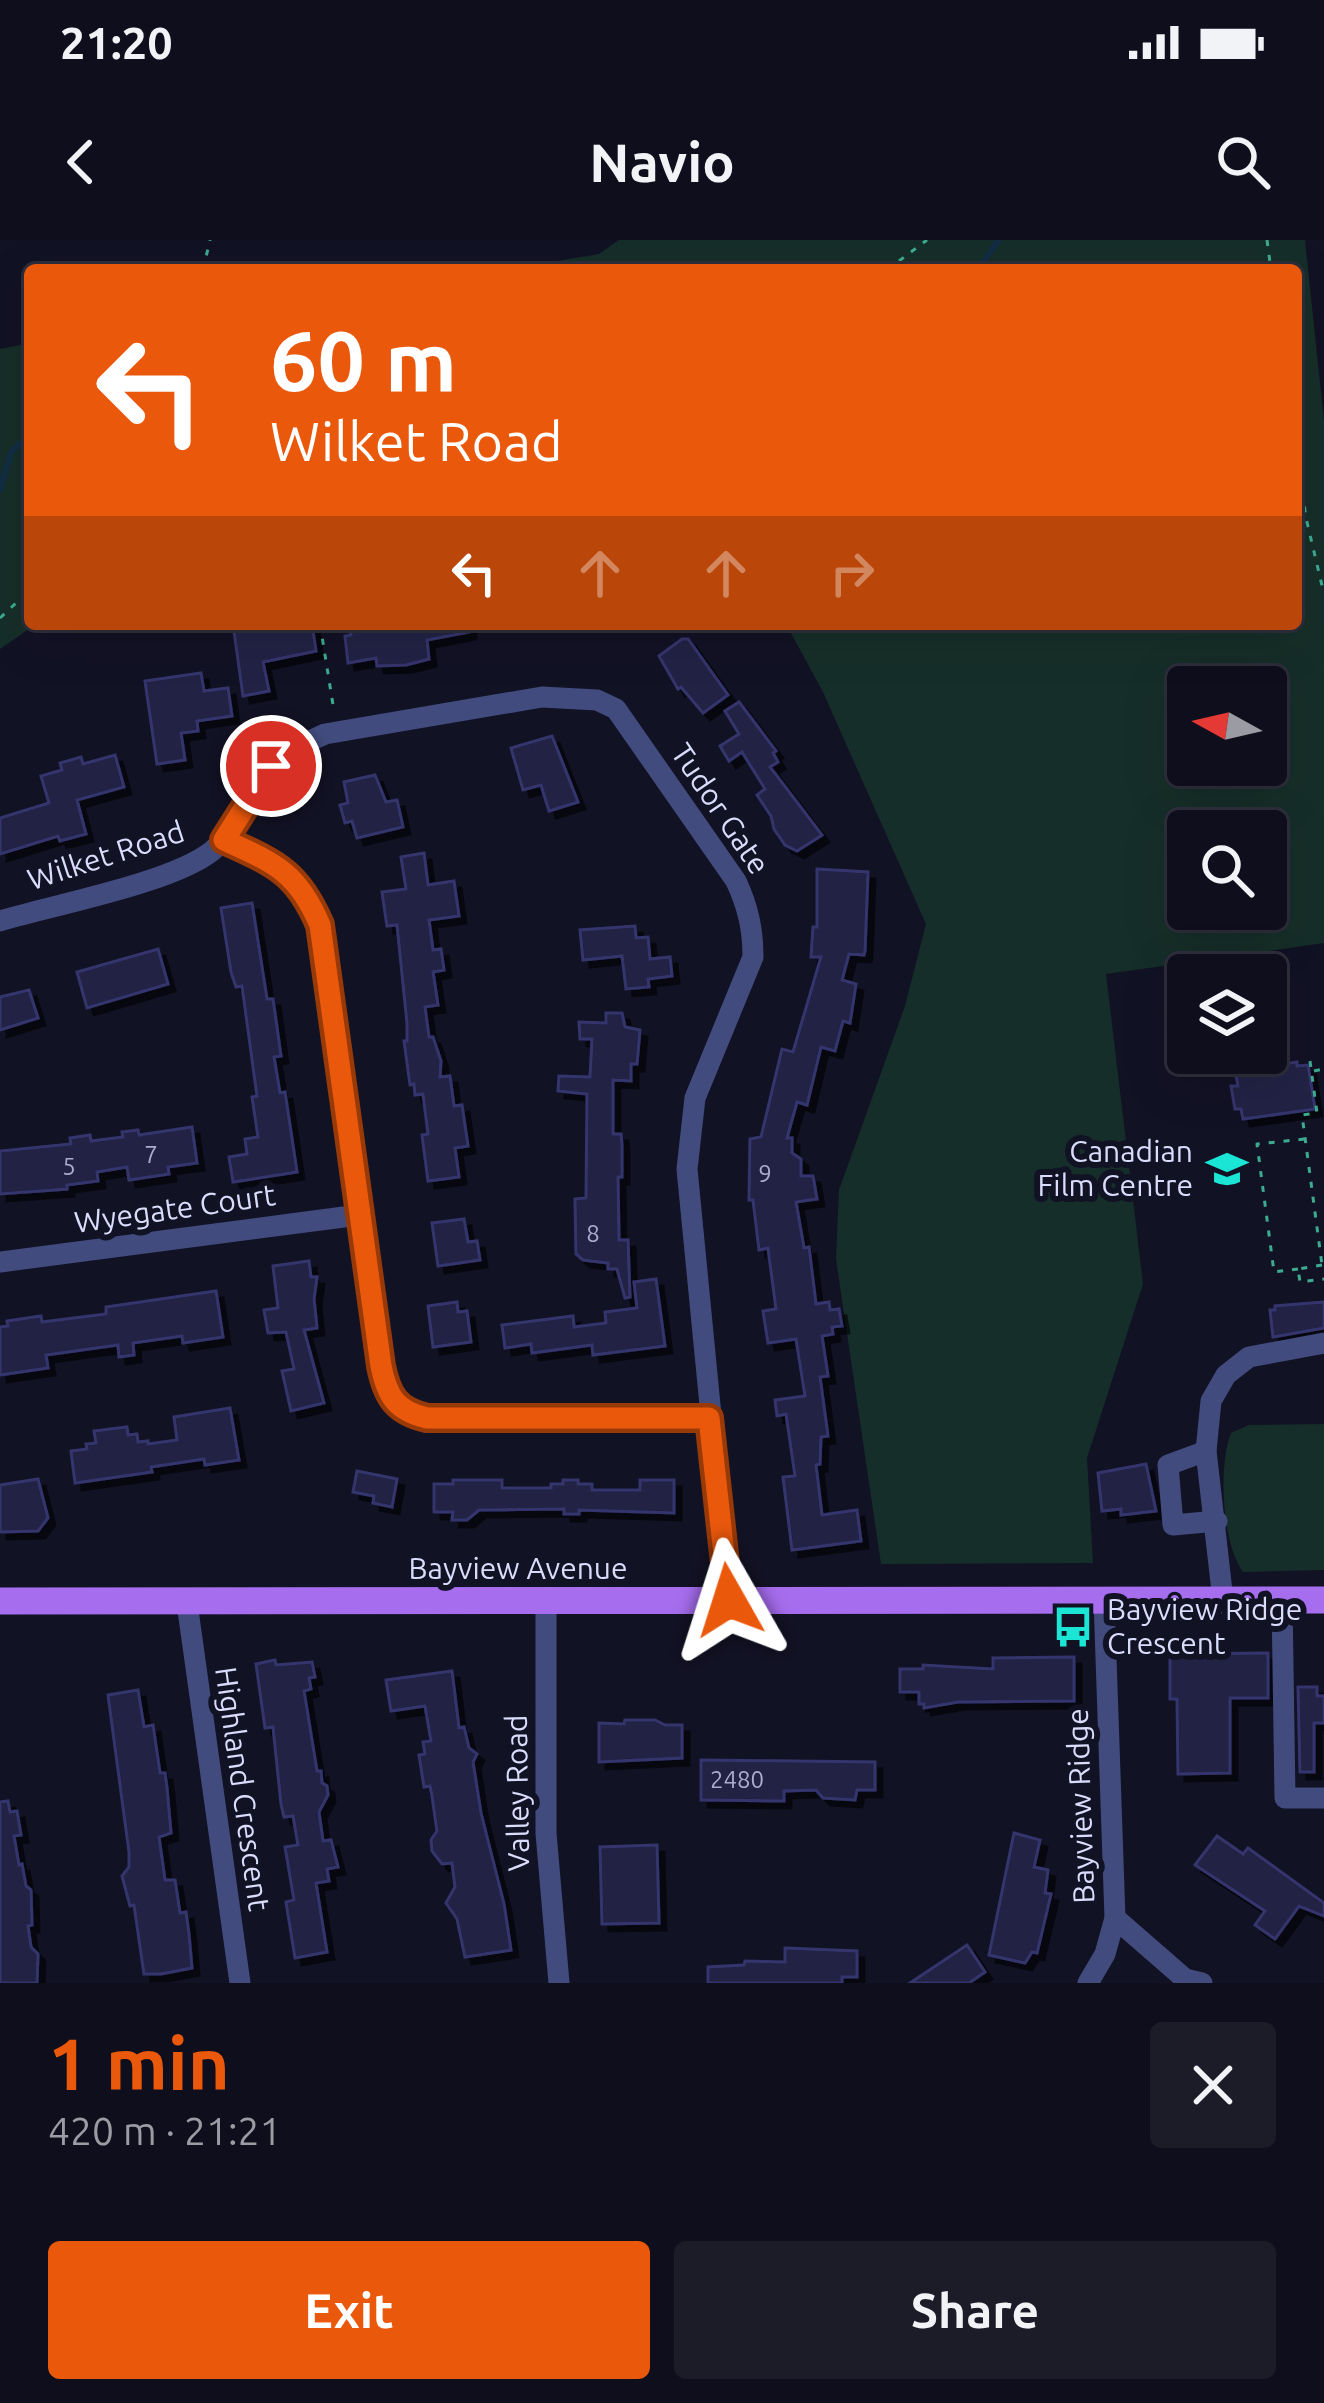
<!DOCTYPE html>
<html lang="en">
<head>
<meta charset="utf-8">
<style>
  body { margin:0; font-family:Ubuntu,sans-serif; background:#1c1c29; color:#f1f3f6; height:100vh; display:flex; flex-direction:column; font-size:45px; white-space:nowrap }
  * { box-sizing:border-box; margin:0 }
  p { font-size:39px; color:#9b9ca3 }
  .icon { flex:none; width:66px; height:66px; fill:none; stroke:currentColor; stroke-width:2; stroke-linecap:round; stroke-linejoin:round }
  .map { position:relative; height:1743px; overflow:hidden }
  .drawer { display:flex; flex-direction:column; background:#0e0e1c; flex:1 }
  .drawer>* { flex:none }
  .banner { position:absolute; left:24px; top:24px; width:1278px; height:366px; border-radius:12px; box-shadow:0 12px 48px #0002,0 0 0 3px #2e2e3b; background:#ea580c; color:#fff; overflow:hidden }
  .needle { width:78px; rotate:278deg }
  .fabs { position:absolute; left:1167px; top:426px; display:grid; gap:24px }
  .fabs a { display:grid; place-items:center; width:120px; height:120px; border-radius:12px; background:#0e0e1c; box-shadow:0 12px 48px #0002,0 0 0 3px #2e2e3b; font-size:60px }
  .pin { position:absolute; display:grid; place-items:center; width:102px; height:102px; color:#fff; margin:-51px; border:6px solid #fff; border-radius:50%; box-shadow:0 3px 12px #0007 }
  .me { position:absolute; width:132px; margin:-66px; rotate:354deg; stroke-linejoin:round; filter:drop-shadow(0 0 9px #0008) }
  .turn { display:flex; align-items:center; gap:42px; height:252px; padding:0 48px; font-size:54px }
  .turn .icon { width:156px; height:156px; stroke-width:2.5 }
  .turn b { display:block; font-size:84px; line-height:102px }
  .lanes { display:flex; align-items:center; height:114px; padding:0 48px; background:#0003; justify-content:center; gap:60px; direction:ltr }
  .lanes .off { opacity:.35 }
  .round { display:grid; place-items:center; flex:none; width:126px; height:126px; border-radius:12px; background:#1c1c29 }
  .head { display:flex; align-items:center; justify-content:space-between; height:204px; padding:0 48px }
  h1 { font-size:72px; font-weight:600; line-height:90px; color:#ea580c }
  .button { display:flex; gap:24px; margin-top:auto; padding:24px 48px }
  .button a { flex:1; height:138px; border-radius:12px; background:#ea580c; color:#fff; font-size:48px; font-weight:600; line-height:138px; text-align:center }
  .button a+a { background:#1c1c29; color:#f1f3f6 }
  .status { display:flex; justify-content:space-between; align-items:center; height:84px; padding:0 60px; background:#0e0e1c; direction:ltr }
  .status svg { height:33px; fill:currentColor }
  header { display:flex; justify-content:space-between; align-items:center; height:156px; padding:0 48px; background:#0e0e1c; font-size:54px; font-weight:600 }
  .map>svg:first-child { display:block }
  .green { fill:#162e29; fill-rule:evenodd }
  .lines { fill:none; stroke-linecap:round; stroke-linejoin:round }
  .stream { stroke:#122d43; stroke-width:6 }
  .building { fill:#202044; stroke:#35356d; stroke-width:3; filter:url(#shadow) }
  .path { stroke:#3dab90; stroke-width:3; stroke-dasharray:6 9; stroke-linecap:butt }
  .minor { stroke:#424b7e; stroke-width:21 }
  .major { stroke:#a66dee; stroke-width:27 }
  .route-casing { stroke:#983908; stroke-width:30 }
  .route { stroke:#ea580c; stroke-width:21 }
  .labels { text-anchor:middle; stroke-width:12; stroke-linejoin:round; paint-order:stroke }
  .number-label { font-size:24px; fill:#acadcd }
  .street-label { font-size:30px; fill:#dadcfb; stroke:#121225 }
  .poi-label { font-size:30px; fill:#dadcfb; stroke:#121225; text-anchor:end }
</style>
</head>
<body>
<div class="status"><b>21:20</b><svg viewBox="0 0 49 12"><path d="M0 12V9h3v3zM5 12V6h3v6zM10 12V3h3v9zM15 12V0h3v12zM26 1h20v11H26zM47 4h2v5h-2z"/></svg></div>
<header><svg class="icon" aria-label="back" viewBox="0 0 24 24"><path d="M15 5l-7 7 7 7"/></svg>Navio<svg class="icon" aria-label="search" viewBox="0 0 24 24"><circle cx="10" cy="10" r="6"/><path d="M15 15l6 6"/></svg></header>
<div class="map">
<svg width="1324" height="1743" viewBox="0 0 1324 1743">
  <defs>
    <filter id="shadow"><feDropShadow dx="7" dy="7" stdDeviation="0" flood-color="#0009"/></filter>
  </defs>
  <rect width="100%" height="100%" fill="#121225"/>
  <g class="green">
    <path d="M 619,0 L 1305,0 L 1324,181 L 1324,703 L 1106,734 L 1143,1044 L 1087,1218 L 1093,1323 L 881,1324 L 836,1019 L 839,950 L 905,766 L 926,684 L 823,452 L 786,384 L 1296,384 L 1296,30 L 504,30 L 599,14 ZM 1188,447 L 1266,447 L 1266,525 L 1188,525 ZM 1188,591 L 1266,591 L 1266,669 L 1188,669 Z"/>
    <path d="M 30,103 L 30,384 L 36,384 L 0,409 L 0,109 Z"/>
    <path d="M 1324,1184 L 1324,1330 L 1243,1332 C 1222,1304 1218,1226 1231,1193 L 1249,1185 Z"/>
  </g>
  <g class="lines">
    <g class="stream">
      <path d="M 977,30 L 999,0"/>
      <path d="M 0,250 L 11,212 L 30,195"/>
    </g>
  </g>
  <g class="building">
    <path d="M 233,384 L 312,384 L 316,411 L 263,422 L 269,451 L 243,456 Z"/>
    <path d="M 349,384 L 469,384 L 469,392 L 427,400 L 429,419 L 406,425 L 377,426 L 376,418 L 348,423 L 345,396 L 351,395 Z"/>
    <path d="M 682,399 L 688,399 L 728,455 L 703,473 L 681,447 L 678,449 L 659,416 Z"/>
    <path d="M 201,433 L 204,451 L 228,448 L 232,476 L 197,481 L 198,491 L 181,493 L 185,520 L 157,524 L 145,441 Z"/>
    <path d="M 739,462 L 776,511 L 773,513 L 778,522 L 770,527 L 822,595 L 797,611 L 785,605 L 774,589 L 771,576 L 757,555 L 765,549 L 742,512 L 729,521 L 720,506 L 739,494 L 725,471 Z"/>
    <path d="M 552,496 L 578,562 L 549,571 L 541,545 L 523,550 L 511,508 Z"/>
    <path d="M 115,515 L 124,547 L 77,560 L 86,594 L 60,601 L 58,596 L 0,614 L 0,578 L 49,563 L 41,536 L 62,530 L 60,523 L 81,517 L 83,524 Z"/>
    <path d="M 375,535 L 386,562 L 397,560 L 403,587 L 357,598 L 352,581 L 345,583 L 340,565 L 348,563 L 344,542 Z"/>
    <path d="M 424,613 L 428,645 L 454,641 L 459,676 L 429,680 L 433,710 L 441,709 L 444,730 L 433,732 L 438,765 L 425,767 L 429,797 L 433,797 L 441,821 L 440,837 L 450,836 L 454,866 L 462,865 L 468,906 L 455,908 L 459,937 L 428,941 L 422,895 L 428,894 L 423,854 L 415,855 L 414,844 L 410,845 L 404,801 L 407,801 L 407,783 L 397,685 L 387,686 L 382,652 L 406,649 L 401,617 Z"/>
    <path d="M 817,629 L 868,632 L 865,711 L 864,715 L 849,714 L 842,740 L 856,744 L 850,783 L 843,781 L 835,811 L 821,807 L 807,865 L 797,862 L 787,898 L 792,898 L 792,913 L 801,919 L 801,936 L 813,936 L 817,959 L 796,962 L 804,1008 L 809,1007 L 816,1064 L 829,1062 L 830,1070 L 839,1069 L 842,1086 L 832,1087 L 833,1094 L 822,1096 L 828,1136 L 820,1137 L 828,1196 L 821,1197 L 820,1224 L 816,1225 L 822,1275 L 857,1270 L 861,1301 L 792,1310 L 783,1237 L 795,1236 L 786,1174 L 777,1176 L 775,1160 L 805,1156 L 796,1099 L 768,1103 L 763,1071 L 776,1069 L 768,1008 L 759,1010 L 753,960 L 749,960 L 750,899 L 761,897 L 782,809 L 793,812 L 821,717 L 811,717 L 813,687 L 817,687 Z"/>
    <path d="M 252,663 L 267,759 L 273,759 L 281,816 L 274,817 L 280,853 L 285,852 L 297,932 L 233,942 L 229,917 L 247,914 L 245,899 L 258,897 L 252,857 L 257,856 L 242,746 L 236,747 L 231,732 L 221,668 Z"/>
    <path d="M 635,686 L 636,698 L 648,697 L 650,719 L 670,717 L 672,736 L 648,739 L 649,747 L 626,749 L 622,716 L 583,720 L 580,690 Z"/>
    <path d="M 158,709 L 168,744 L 87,768 L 77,732 Z"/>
    <path d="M 29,750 L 38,778 L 0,790 L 0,757 Z"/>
    <path d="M 606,773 L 622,773 L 625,787 L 640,790 L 637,824 L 631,824 L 631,841 L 613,840 L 613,894 L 621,894 L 622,905 L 622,937 L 618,937 L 619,1000 L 628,1000 L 630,1057 L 625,1058 L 617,1029 L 608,1029 L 608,1023 L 583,1020 L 576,1014 L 575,959 L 586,958 L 587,854 L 558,851 L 559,836 L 590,837 L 592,799 L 580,799 L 579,782 L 606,783 Z"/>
    <path d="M 1297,822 L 1297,826 L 1308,825 L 1315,869 L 1243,879 L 1241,869 L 1235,869 L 1231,846 L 1238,846 L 1236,835 L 1244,834 L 1244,830 Z"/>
    <path d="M 192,887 L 197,923 L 168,927 L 169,934 L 129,940 L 127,927 L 97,932 L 98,941 L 67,945 L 67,949 L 0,954 L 0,911 L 71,904 L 70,898 L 90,895 L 91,901 L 123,897 L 122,892 L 138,890 L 139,895 Z"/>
    <path d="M 464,979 L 468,1002 L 477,1001 L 480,1020 L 438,1026 L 432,983 Z"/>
    <path d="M 309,1021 L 311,1037 L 317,1037 L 314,1059 L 317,1088 L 304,1090 L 324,1163 L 291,1171 L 282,1131 L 294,1129 L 286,1092 L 268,1093 L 264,1070 L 278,1068 L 273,1026 Z"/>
    <path d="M 656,1039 L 665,1106 L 593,1115 L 592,1105 L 532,1113 L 531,1104 L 505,1108 L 502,1085 L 573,1076 L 574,1087 L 606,1083 L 605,1072 L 637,1068 L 634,1042 Z"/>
    <path d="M 216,1051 L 223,1097 L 183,1103 L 182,1096 L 133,1103 L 134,1115 L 119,1117 L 118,1105 L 46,1115 L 48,1128 L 0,1135 L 0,1087 L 8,1086 L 7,1081 L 41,1076 L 42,1082 L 106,1074 L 106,1067 Z"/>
    <path d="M 457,1062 L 458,1072 L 467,1071 L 471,1102 L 433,1107 L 428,1066 Z"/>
    <path d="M 1324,1062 L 1324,1088 L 1273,1097 L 1270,1070 L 1275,1070 L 1275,1066 Z"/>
    <path d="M 230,1168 L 239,1220 L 205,1225 L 204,1219 L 151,1227 L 152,1232 L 75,1243 L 71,1211 L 87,1209 L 86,1204 L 96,1203 L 94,1191 L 127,1187 L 128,1195 L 137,1194 L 138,1202 L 148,1201 L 148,1204 L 177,1200 L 174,1177 Z"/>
    <path d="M 1146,1224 L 1156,1271 L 1121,1275 L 1121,1269 L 1102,1271 L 1098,1233 Z"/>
    <path d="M 357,1231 L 397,1239 L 392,1267 L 373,1263 L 374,1256 L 353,1252 Z"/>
    <path d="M 38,1239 L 48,1278 L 38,1291 L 0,1292 L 0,1245 Z"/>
    <path d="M 453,1240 L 502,1240 L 502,1248 L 551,1248 L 551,1244 L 563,1244 L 563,1240 L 578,1240 L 578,1244 L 592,1244 L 592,1250 L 640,1250 L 640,1240 L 674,1240 L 674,1273 L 579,1270 L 579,1274 L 564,1274 L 564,1269 L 479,1270 L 467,1280 L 452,1280 L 453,1272 L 434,1272 L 434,1244 L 453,1244 Z"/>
    <path d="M 1268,1413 L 1268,1458 L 1230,1458 L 1230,1533 L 1178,1534 L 1177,1459 L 1170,1459 L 1170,1414 Z"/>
    <path d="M 1074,1417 L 1074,1461 L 958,1462 L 924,1468 L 924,1464 L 919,1464 L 919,1452 L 900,1452 L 900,1429 L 923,1429 L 923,1425 L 993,1429 L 993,1418 Z"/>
    <path d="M 275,1420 L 276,1425 L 312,1422 L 315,1437 L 309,1438 L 311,1449 L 304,1451 L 317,1531 L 321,1531 L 322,1543 L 327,1546 L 328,1555 L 319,1572 L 323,1601 L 331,1600 L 338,1627 L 327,1629 L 329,1641 L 316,1643 L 327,1712 L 295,1718 L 286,1662 L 294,1660 L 285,1607 L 298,1605 L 293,1576 L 284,1577 L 281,1564 L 273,1487 L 265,1488 L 256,1424 Z"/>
    <path d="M 452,1431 L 459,1488 L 464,1487 L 469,1508 L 477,1514 L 473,1522 L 481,1573 L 504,1664 L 511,1710 L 465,1717 L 457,1679 L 446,1663 L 455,1647 L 452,1623 L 442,1624 L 432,1611 L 431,1600 L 437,1591 L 432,1556 L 430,1546 L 424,1547 L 419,1515 L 425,1514 L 423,1502 L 431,1501 L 425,1466 L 391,1471 L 386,1440 Z"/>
    <path d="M 1298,1447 L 1317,1447 L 1317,1456 L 1324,1456 L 1324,1483 L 1314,1483 L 1314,1532 L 1300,1532 Z"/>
    <path d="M 138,1450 L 144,1487 L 153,1485 L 160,1533 L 165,1533 L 167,1548 L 171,1593 L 159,1597 L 165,1640 L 175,1640 L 180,1673 L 186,1672 L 189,1694 L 192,1728 L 161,1734 L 144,1734 L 134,1665 L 130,1666 L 122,1636 L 129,1627 L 129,1612 L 108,1455 Z"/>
    <path d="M 625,1480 L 655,1480 L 665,1485 L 682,1485 L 682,1518 L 599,1522 L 599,1483 L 624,1484 Z"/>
    <path d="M 701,1520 L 875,1522 L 875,1550 L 857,1550 L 855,1560 L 823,1558 L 816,1550 L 784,1551 L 784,1561 L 701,1560 Z"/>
    <path d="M 8,1561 L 10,1572 L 17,1571 L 21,1595 L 14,1596 L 19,1625 L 22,1624 L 26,1646 L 31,1650 L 32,1685 L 28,1686 L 31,1707 L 38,1714 L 37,1743 L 0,1743 L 0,1562 Z"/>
    <path d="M 1014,1593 L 1040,1600 L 1034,1627 L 1048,1630 L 1045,1653 L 1051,1654 L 1037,1713 L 1032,1712 L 1025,1723 L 989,1715 Z"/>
    <path d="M 1217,1596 L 1243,1614 L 1248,1608 L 1324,1663 L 1324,1676 L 1299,1666 L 1275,1699 L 1255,1685 L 1265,1671 L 1195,1625 Z"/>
    <path d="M 657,1605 L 659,1683 L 602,1684 L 600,1607 Z"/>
    <path d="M 967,1705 L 985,1732 L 969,1743 L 910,1743 Z"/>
    <path d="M 785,1708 L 857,1711 L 857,1737 L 842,1737 L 842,1743 L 708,1743 L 708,1727 L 744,1725 L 745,1721 L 785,1722 Z"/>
  </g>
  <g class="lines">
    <g class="path">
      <path d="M 1267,0 L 1271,30"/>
      <path d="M 203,30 L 210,0"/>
      <path d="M 887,30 L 927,0"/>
      <path d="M 1296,207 L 1306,278 L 1324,354"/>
      <path d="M 0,378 L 30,350"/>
      <path d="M 320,384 L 334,471"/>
      <path d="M 1310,821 L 1317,873 L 1302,875 L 1322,1025"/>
      <path d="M 1314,831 L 1324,829"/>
      <path d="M 1322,1025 L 1298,1029 L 1300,1042 L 1324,1039"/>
      <path d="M 1298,1029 L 1274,1032 L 1257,904 L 1305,899"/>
    </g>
    <g class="minor">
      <path d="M 224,600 C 274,623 297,631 320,685 L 381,1126 C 387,1156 396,1171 427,1178 L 709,1178"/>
      <path d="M 0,681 C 53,665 172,643 212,611 C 227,599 233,582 243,566 C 263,531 288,510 325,494 L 542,457 L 597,460 L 616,469 L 736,641 C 748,667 753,689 753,717 L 695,858 L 687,929 L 729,1360"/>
      <path d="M 0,1022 L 359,975"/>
      <path d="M 1206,1211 L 1168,1225 L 1173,1285 L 1217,1281"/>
      <path d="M 1104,1360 L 1115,1678 L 1185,1739 L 1202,1743"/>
      <path d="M 1223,1360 L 1206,1211 L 1211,1161 L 1226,1135 L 1249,1117 L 1324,1103"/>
      <path d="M 1282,1360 L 1285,1558 L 1324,1558"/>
      <path d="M 546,1362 L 546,1593 L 559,1743"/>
      <path d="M 187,1363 L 240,1743"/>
      <path d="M 1088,1743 L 1105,1714 L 1115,1678"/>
    </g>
    <path class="major" d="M 0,1361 L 1324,1360"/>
  </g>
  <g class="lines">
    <g class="route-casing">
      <path id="route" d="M 271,526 L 224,600 C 274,623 297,631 320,685 L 381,1126 C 387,1156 396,1171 427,1178 L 709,1178 L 729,1360"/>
    </g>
    <use href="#route" class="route"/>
  </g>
  <defs>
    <g id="university-bare" transform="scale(3.24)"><path d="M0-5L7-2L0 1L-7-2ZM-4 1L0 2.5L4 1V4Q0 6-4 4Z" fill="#1be5d4" stroke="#121225" stroke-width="2.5" paint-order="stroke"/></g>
    <g id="bus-bare" transform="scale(3.24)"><path d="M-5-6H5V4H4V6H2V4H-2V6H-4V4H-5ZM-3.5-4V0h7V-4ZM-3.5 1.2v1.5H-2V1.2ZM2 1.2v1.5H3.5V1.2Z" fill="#1be5d4" stroke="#121225" stroke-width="2.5" paint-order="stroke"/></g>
  </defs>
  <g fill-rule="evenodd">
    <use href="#university-bare" x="1227" y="929"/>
    <use href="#bus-bare" x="1073" y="1387"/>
  </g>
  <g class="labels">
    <g class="number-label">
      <text x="151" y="923">7</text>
      <text x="69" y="935">5</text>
      <text x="765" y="942">9</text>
      <text x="593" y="1002">8</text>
      <text x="737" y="1548">2480</text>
    </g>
    <g class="street-label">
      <text transform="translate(720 569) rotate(56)" y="10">Tudor Gate</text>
      <text transform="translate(106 616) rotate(-18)" y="10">Wilket Road</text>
      <text transform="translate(175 969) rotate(-8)" y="10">Wyegate Court</text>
      <text x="518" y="1339">Bayview Avenue</text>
      <text transform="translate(242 1549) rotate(82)" y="10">Highland Crescent</text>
      <text transform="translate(518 1553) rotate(-91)" y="10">Valley Road</text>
      <text transform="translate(1081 1566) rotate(-92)" y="10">Bayview Ridge</text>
    </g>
    <g class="poi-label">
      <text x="1193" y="922">Canadian<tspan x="1193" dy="34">Film Centre</tspan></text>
      <text x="1107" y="1380" text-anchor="start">Bayview Ridge<tspan x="1107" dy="34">Crescent</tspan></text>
    </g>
  </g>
</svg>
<div class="fabs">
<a><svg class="needle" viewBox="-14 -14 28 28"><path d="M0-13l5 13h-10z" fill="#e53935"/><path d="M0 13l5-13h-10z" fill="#9b9ca3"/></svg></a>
<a><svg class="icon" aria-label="search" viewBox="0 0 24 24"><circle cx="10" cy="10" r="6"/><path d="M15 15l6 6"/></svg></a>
<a><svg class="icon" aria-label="layers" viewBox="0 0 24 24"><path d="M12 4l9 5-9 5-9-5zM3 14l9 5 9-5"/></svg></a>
</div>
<div class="pin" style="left:271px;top:526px;background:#d93025"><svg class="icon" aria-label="arrive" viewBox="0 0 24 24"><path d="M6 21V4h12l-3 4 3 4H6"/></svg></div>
<svg class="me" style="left:729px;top:1360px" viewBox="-20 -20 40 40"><path d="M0-17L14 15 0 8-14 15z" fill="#ea580c" stroke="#fff" stroke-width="4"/></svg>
<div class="banner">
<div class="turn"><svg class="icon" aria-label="left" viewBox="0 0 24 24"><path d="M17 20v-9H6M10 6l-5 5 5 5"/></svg><div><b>60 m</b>Wilket Road</div></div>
<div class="lanes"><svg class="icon" aria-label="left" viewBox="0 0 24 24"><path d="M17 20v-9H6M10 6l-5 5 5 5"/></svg><svg class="icon off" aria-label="ahead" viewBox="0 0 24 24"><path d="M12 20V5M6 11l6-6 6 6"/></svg><svg class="icon off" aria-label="ahead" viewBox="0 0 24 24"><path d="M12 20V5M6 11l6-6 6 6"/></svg><svg class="icon off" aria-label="right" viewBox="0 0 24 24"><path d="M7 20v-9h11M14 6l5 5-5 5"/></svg></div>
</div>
</div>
<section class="drawer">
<div class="head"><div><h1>1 min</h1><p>420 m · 21:21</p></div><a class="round"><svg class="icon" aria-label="close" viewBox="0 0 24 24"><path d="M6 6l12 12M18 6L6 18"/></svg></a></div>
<div class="button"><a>Exit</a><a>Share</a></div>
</section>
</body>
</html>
